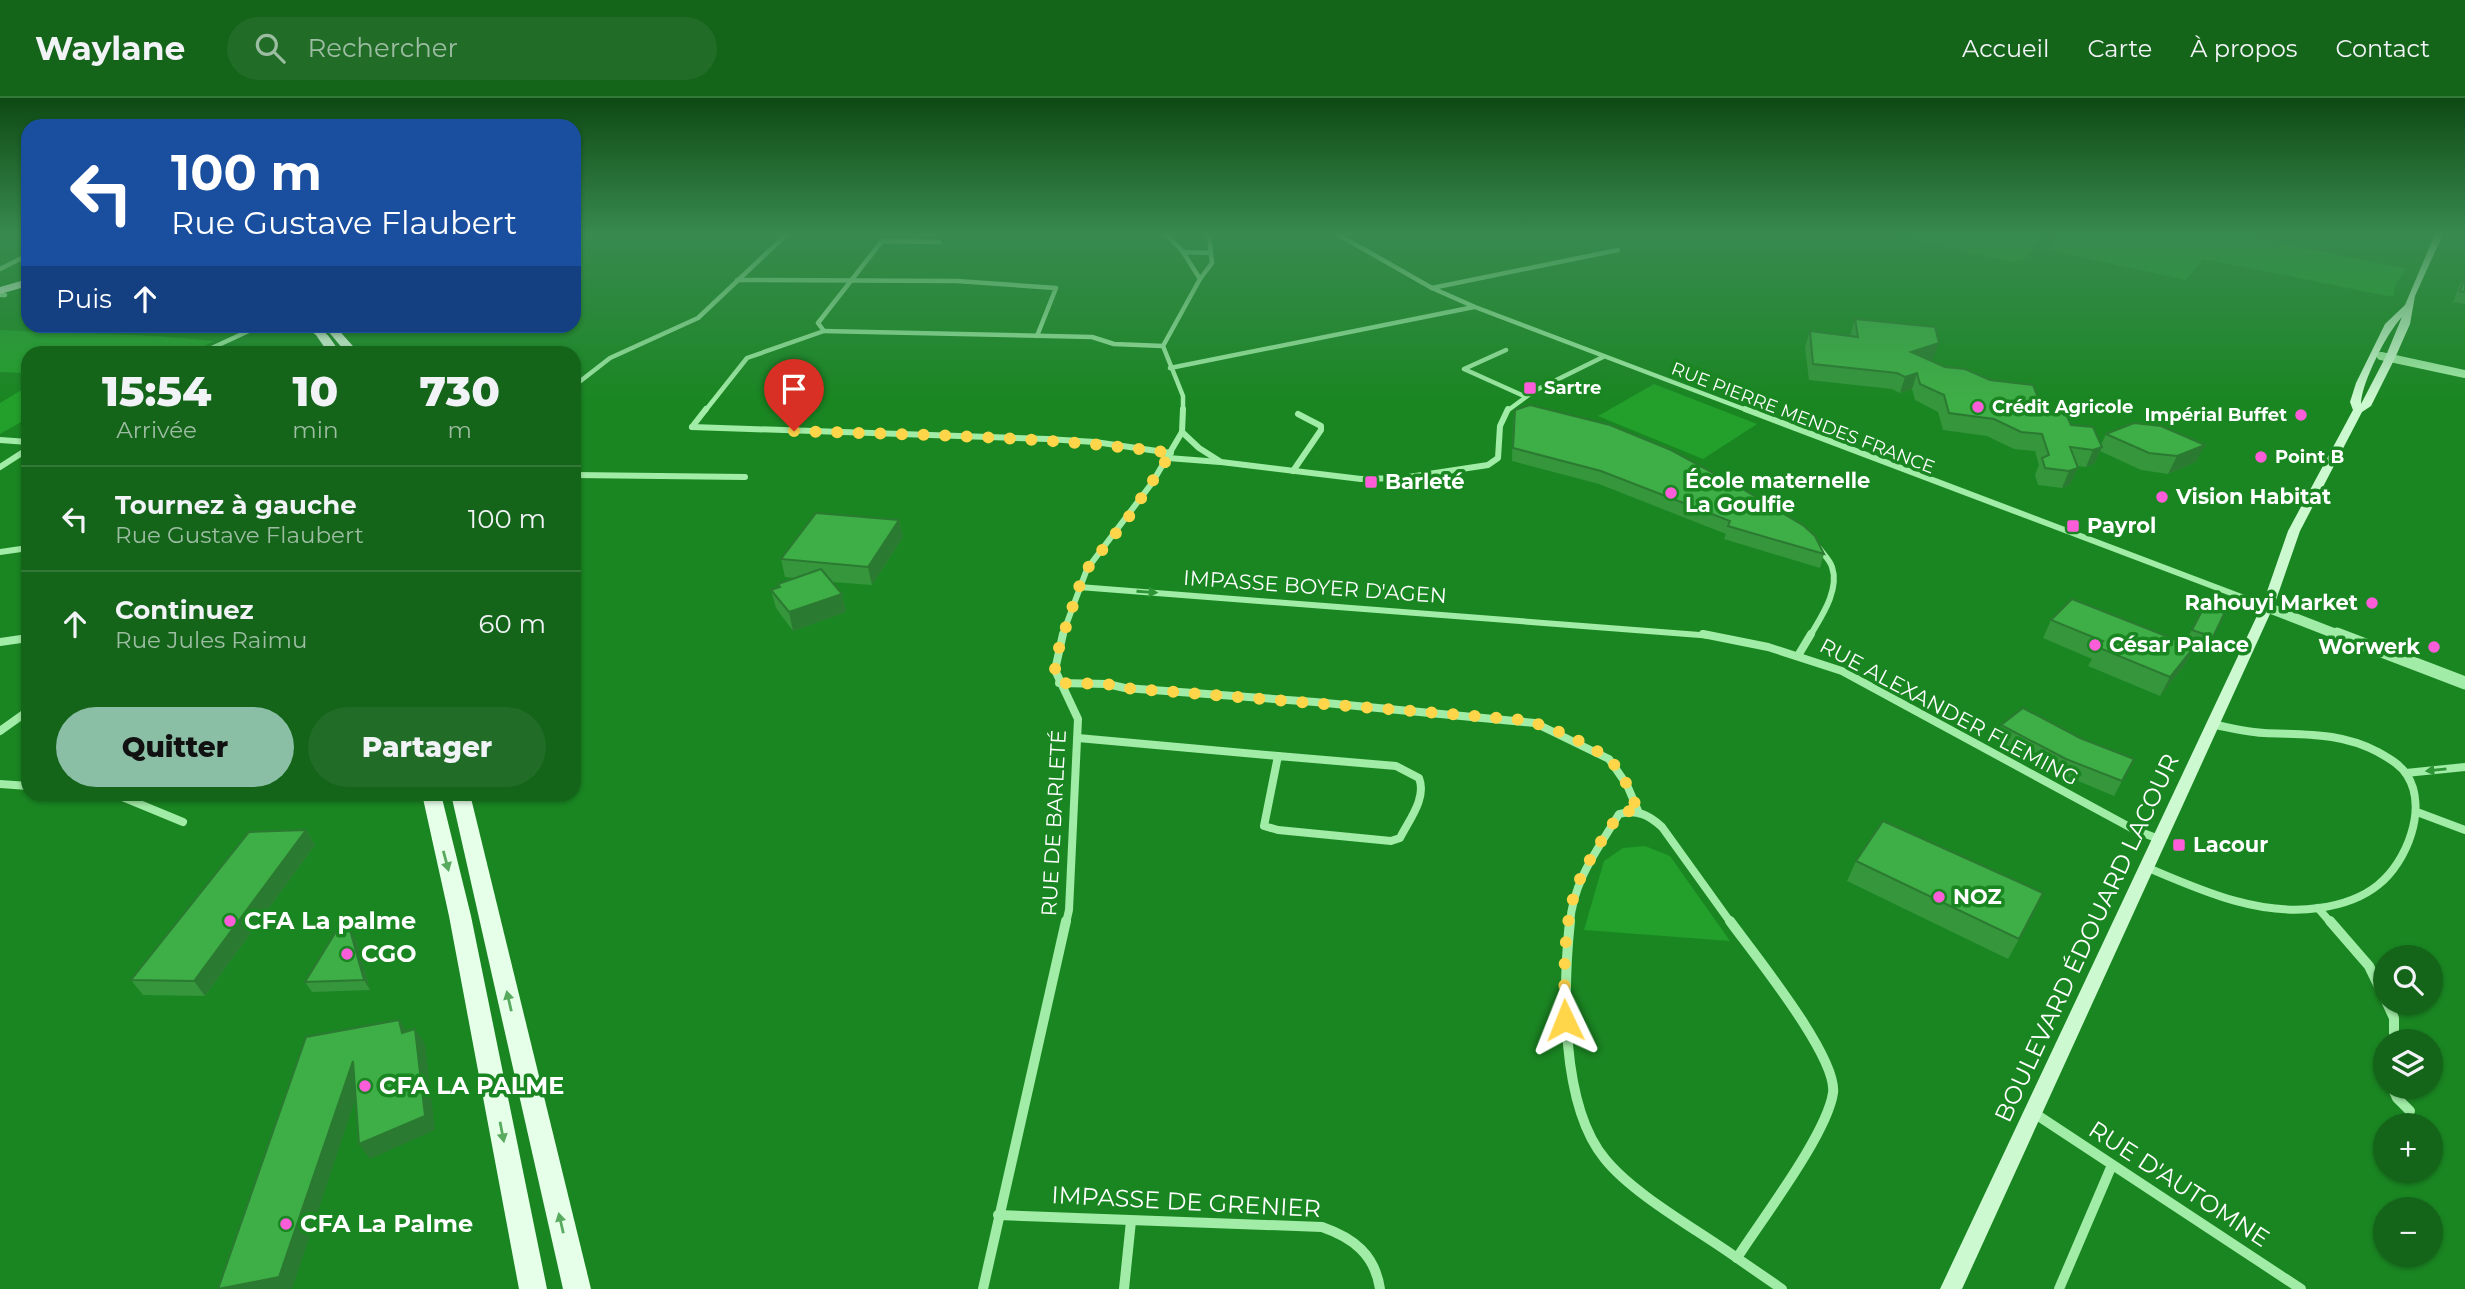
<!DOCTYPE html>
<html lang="fr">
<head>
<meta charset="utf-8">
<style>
  body { margin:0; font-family:Montserrat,sans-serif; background:#216d27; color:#f1f3f6; height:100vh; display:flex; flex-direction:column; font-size:26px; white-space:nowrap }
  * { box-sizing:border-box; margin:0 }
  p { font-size:23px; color:#9dbda2 }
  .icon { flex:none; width:38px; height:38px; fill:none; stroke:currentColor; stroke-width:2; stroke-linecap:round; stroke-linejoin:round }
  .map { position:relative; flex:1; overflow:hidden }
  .sheet { position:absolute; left:21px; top:248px; width:560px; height:455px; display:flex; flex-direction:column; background:#14641a; border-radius:21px; box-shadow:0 2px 5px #0004 }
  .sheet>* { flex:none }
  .banner { position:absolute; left:21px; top:21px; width:560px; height:214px; border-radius:21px; box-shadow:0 2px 5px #0004; background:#1a4fa0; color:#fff; overflow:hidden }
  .controls { position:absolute; left:2373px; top:847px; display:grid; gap:14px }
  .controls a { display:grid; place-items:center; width:70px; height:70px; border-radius:50%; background:#14641a; box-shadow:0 2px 5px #0004; font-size:35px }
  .pin { position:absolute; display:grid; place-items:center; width:60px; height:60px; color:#fff; margin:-72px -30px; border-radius:50% 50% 50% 0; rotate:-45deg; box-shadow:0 0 7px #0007 }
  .pin .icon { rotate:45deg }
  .me { position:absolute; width:77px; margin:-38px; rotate:358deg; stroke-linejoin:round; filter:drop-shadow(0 0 5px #0008) }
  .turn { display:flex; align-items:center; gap:24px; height:147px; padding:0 35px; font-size:32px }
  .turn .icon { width:91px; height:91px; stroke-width:2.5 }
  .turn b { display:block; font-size:49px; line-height:60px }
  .then { display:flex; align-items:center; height:66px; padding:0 35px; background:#0003; gap:14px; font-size:26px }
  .eta { display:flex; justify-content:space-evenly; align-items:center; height:119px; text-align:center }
  .eta b { font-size:42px; font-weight:800; line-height:49px }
  .cta { display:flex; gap:14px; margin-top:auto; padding:14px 35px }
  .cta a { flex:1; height:80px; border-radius:42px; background:#8abfa5; color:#111; font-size:28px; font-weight:800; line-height:80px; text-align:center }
  .cta a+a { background:#216d27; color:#f1f3f6 }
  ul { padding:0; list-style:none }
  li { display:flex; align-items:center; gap:21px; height:105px; padding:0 35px; border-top:2px solid #337839 }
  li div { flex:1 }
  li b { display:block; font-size:26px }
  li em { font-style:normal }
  header { display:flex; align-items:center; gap:42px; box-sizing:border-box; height:98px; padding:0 35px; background:#14641a; border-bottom:2px solid #337839 }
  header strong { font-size:33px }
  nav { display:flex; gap:38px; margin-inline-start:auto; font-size:24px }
  .search { width:490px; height:63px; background:#216d27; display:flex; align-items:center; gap:18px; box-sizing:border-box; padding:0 24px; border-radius:38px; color:#9dbda2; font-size:26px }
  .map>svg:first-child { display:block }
  .green { fill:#239f2b }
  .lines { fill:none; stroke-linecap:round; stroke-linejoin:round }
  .minor-far3 { stroke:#a1eca6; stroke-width:4.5 }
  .minor-far2 { stroke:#a1eca6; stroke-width:6 }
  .minor-far1 { stroke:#a1eca6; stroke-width:8 }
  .minor { stroke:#a1eca6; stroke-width:10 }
  .tertiary-far2 { stroke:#a1eca6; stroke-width:8 }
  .tertiary-far1 { stroke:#a1eca6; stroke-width:10 }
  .tertiary { stroke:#a1eca6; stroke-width:13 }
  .secondary { fill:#cdf9d1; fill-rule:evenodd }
  .primary { fill:#e6ffe9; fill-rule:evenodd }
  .wall { fill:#35963c }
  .shaded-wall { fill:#2b7a31 }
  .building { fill:#3eae46; stroke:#2b7a31; stroke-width:2 }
  .oneway { fill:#2e9536 }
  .oneway2 { fill:#57aa5e }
  .route { stroke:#ffd54a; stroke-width:12; stroke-dasharray:0 21.6 }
  .poi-dot { fill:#fe5dda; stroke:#1a8622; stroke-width:2.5 }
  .labels { text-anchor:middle; stroke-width:7; stroke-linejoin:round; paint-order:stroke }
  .far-poi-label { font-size:18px; font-weight:bold; fill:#fff; stroke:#1a8622; text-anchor:start }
  .far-street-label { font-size:18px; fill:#fff; stroke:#1a8622 }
  .poi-label { font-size:21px; font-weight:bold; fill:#fff; stroke:#1a8622; text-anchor:start }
  .street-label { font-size:21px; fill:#fff; stroke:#1a8622 }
  .near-poi-label { font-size:24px; font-weight:bold; fill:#fff; stroke:#1a8622; text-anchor:start }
  .near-street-label { font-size:24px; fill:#fff; stroke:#1a8622 }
</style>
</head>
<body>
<header>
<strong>Waylane</strong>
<div class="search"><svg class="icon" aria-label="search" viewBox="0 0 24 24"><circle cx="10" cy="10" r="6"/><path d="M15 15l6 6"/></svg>Rechercher</div>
<nav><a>Accueil</a><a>Carte</a><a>À propos</a><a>Contact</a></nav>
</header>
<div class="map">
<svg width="2465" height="1191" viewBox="0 0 2465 1191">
  <rect width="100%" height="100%" fill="#1a8622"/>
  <g class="green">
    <path d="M 1886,136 L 2047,136 L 2024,161 L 2012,164 Z"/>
    <path d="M 2061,136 L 2236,136 L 2406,171 L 2395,188 L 2393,199 L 2203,161 L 2186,182 L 2045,151 Z"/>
    <path d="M 0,232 C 71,236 143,235 214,243 L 191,255 L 28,256 L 28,275 L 0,274 Z"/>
    <path d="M 1654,286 L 1757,326 L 1703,361 L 1598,318 Z"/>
    <path d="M 28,288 L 28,320 L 0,336 L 0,305 Z"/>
    <path d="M 1645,748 L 1670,758 L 1730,843 L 1584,832 L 1604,763 L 1623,750 Z"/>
  </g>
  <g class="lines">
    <g class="minor-far3">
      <path d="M 1166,136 L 1183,154 L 1200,181 L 1163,248 L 1183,298 L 1183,313"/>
      <path d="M 1337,136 L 1432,190 L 1475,209 L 1749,313"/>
      <path d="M 1183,154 L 1211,155"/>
      <path d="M 0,171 L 28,157"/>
      <path d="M 1200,181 L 1212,165 L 1209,136"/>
      <path d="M 737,182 L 957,183 L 1056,190 L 1037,238"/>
      <path d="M 1432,190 L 1618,152"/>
      <path d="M 0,197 L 5,197"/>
      <path d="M 824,233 L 1092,239 L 1114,246 L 1163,248"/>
      <path d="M 1506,252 L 1464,271 L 1524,298"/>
      <path d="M 199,256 L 259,228"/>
      <path d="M 1170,270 L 1474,209"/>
      <path d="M 574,288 L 610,260 L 698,220 L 787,136"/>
      <path d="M 705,313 L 747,260 L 824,233 L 818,225 L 882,143 L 939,144"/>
      <path d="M 1507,313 L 1534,293 L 1603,259"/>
    </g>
    <g class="minor-far2">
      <path d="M 1745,311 L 2268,509"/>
      <path d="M 692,329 L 1047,341 L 1095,344 L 1171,355"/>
      <path d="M 692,329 L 706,311"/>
      <path d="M 1182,334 L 1199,350 L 1221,364 L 1361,381 L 1402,380 L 1488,367 L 1498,360 L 1500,328 L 1508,311"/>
      <path d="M 0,342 L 28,344"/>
      <path d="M 1168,360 L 1220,364"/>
      <path d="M 0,369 L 28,351"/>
      <path d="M 1293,373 L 1321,332 L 1321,328 L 1298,316"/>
      <path d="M 574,377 L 745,379"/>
      <path d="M 0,454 L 28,450"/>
      <path d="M 1079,489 L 1713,538"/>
      <path d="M 1062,538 L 1087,471 L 1152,385 L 1182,334 L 1183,311"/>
      <path d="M 1810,538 C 1821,519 1840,492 1832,469 C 1830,462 1823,456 1819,450"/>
    </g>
    <g class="minor-far1">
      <path d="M 1063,536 L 1055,572 L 1078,621 L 1069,812 L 1066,825"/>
      <path d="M 1703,536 L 1768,549 L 1842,573 L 2135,732 L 2159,741"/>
      <path d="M 0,544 L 28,540"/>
      <path d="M 1799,556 L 1811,536"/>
      <path d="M 1059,585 L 1107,586 L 1125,590 L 1315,604 L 1535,625 L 1609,661 L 1627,687 L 1639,715"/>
      <path d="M 0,633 L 28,613"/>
      <path d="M 1078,640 L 1278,658"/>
      <path d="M 1278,658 L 1396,668 L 1419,680 C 1427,700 1409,722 1400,740 L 1391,743 L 1278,732 L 1264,728 Z"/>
      <path d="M 2406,675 L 2465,669"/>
      <path d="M 0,686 L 28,688"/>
      <path d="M 105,696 L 120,698 L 183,724"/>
      <path d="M 2417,714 L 2465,732"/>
      <path d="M 2146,769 C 2200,792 2259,819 2319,810 C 2340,807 2362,800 2378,787 C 2407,764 2428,710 2407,677 C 2400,666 2388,660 2378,654 C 2340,634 2305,637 2264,635 C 2247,634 2229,630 2212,626"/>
      <path d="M 2318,810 L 2331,825"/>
      <path d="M 1570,825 C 1573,783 1598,751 1619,716 C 1637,711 1649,717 1662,729 L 1731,825"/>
    </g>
    <g class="minor">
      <path d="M 1570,823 C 1563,890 1560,1007 1605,1061 C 1634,1097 1698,1132 1737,1160"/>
      <path d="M 1730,823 C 1753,855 1838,959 1833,995 C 1827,1036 1762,1121 1737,1160"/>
      <path d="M 2330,823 L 2369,868 L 2385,901"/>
      <path d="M 2387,905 L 2394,920 L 2394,943"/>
      <path d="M 2392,989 L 2397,1000 L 2410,1013"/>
      <path d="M 2034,1015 L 2301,1191"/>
      <path d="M 998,1117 L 1322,1129 C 1354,1140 1375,1157 1380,1191"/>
      <path d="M 1737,1160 L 1782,1191"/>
      <path d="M 983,1191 L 1066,823"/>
      <path d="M 1124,1191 L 1131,1123"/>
      <path d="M 2059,1191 L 2112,1067"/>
    </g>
    <path class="tertiary-far2" d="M 2381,258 L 2465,276"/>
    <path class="tertiary-far1" d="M 2269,510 L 2341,538"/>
    <path class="tertiary" d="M 2337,536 L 2465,585"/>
    <path class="secondary" d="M 2435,136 L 2443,136 L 2415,198 L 2410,226 L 2395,260 L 2371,308 L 2362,314 L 2300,433 L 2275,505 L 1962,1191 L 1940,1191 L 2263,505 L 2288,433 L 2353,312 L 2350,304 L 2356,285 L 2385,226 L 2405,207 ZM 2402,219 L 2385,260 L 2361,306 C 2361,286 2387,234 2402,219 Z"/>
    <g class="primary">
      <path d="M 28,181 L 28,188 L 0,196 L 0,189 Z"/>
      <path d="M 304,228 C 326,228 329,239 341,256 L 329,256 L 316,237 Z"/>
      <path d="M 324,228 L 335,228 L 360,256 L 347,256 Z"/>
      <path d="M 422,696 L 441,696 L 471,818 L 547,1191 L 519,1191 L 449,818 Z"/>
      <path d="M 451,696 L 470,696 L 591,1191 L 563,1191 Z"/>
    </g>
  </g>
  <g class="wall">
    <path d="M 2465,178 L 2465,206 L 2453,204 L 2459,188 Z"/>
    <path d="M 1855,221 L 1933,261 L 1930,262 L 1945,269 L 2040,305 L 2101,347 L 2106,336 L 2196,364 L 2168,376 L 2141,372 L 2100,353 L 2094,366 L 2086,369 L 2077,368 L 2070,387 L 2062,390 L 2038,387 L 2035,377 L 2039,367 L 2035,353 L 2014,351 L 1987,338 L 1943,332 L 1938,314 L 1915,302 L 1912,291 L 1900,295 L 1892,291 L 1809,282 L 1805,249 L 1810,233 L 1850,238 Z"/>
    <path d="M 1515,312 L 1824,456 L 1820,470 L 1724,441 L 1726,436 L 1599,386 L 1512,363 L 1513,324 Z"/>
    <path d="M 899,422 L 903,439 L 872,487 L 832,484 L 842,496 L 846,514 L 793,533 L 776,510 L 771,492 L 779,489 L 778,486 L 794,480 L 785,479 L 781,461 Z"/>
    <path d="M 2205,507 L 2213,539 L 2207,548 L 2187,541 Z"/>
    <path d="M 2051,522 L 2194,549 L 2184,568 L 2160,598 L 2088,568 L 2092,561 L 2043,540 Z"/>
    <path d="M 2001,627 L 2080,640 L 2134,661 L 2114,698 L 2059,675 L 1995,641 Z"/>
    <path d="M 306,732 L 315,747 L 205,898 L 143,897 L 131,882 Z"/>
    <path d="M 1856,763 L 2019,841 L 2008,861 L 1847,783 Z"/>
    <path d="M 356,842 L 370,892 L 312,894 L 305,884 Z"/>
  </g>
  <g class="shaded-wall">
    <path d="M 580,165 L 584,180 L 574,184 L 574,168 Z"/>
    <path d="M 1939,245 L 1933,261 L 1906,269 L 1911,254 Z"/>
    <path d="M 1917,275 L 1912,291 L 1900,295 L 1905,279 Z"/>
    <path d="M 2205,347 L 2196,364 L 2168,376 L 2177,358 Z"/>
    <path d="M 2102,349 L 2094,366 L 2086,369 L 2093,352 Z"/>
    <path d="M 2078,370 L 2070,387 L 2062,390 L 2069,373 Z"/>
    <path d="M 899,422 L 903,439 L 872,487 L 868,469 Z"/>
    <path d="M 842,496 L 846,514 L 793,533 L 789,514 Z"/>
    <path d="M 2194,549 L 2184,568 L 2160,598 L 2170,579 Z"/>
    <path d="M 306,732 L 315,747 L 205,898 L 194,883 Z"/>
    <path d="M 350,832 L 356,842 L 370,892 L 364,882 Z"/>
    <path d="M 399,922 L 409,937 L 402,935 Z"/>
    <path d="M 415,931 L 425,946 L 435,1032 L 370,1061 L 359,1046 Z"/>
    <path d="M 353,963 L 363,978 L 292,1191 L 218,1191 Z"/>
  </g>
  <g class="building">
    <path d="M 2465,179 L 2465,194 L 2460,193 Z"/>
    <path d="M 1855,221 L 1935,229 L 1939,245 L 1911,254 L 1945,269 L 1965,271 L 1990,282 L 2033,287 L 2040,305 L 2067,318 L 2071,327 L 2093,329 L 2102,349 L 2093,352 L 2070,349 L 2078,370 L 2069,373 L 2045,370 L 2042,360 L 2049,357 L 2042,336 L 2021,334 L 1994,321 L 1949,315 L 1944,297 L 1920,286 L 1917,275 L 1905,279 L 1897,275 L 1813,266 L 1810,233 L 1858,239 Z"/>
    <path d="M 1530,307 L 1610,327 L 1671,352 L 1741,390 L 1804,428 L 1815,438 L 1824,456 L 1728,428 L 1730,423 L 1601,373 L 1513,350 L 1515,312 Z"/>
    <path d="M 2134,325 L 2161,328 L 2205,347 L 2177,358 L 2149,355 L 2106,336 Z"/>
    <path d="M 816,415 L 899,422 L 868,469 L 781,461 Z"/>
    <path d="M 821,471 L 842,496 L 789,514 L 771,492 L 780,489 L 778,486 Z"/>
    <path d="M 2072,501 L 2194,549 L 2170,579 L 2097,549 L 2103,543 L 2051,522 Z"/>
    <path d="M 2205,507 L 2225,514 L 2213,539 L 2192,532 Z"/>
    <path d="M 2023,610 L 2080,640 L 2134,661 L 2122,683 L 2066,661 L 2001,627 Z"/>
    <path d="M 1883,723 L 2043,795 L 2019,841 L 1856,763 Z"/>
    <path d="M 306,732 L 194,883 L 131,882 L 249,734 Z"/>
    <path d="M 337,832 L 350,832 L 364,882 L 305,884 Z"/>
    <path d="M 399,922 L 402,935 L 415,931 L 425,1018 L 359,1046 L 353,963 L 279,1179 L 218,1191 L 306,939 Z"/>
  </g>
  <defs><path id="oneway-solid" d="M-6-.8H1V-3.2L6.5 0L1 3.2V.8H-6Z" transform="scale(1.75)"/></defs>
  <g class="oneway">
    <use href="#oneway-solid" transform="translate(1147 494) rotate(4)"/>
    <use href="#oneway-solid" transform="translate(2436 672) rotate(174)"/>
  </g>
  <g class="oneway2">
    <use href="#oneway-solid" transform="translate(446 763) rotate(75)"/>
    <use href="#oneway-solid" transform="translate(509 903) rotate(-103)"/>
    <use href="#oneway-solid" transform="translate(502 1034) rotate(79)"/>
    <use href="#oneway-solid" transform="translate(561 1125) rotate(-103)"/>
  </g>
  <linearGradient id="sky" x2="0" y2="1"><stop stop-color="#0e4a13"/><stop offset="0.45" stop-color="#388a4f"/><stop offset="1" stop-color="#388a4f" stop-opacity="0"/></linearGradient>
  <rect width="2465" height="303" fill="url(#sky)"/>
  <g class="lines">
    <path class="route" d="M 794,333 C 920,337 1046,338 1171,355 L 1128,420 L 1087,471 L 1079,489 L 1056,559 L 1055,572 L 1059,585 L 1107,586 L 1125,590 L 1524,622 C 1549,628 1601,649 1617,670 C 1627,684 1632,699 1639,715 L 1628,713 L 1619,716 C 1606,736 1592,756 1582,777 C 1562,816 1564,878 1565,922"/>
  </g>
  <g class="poi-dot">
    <rect x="1523" y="283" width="14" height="14" rx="3.5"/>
    <circle cx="1978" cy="309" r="7"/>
    <circle cx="2301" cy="317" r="7"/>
    <circle cx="2261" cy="359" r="7"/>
    <rect x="1364" y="377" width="14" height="14" rx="3.5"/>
    <circle cx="1671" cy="395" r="7"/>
    <circle cx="2162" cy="399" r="7"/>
    <rect x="2066" y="421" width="14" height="14" rx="3.5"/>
    <circle cx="2372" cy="505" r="7"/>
    <circle cx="2095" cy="547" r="7"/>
    <circle cx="2434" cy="549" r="7"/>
    <rect x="2172" y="740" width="14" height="14" rx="3.5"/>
    <circle cx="1939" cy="799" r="7"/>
    <circle cx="230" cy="823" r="7"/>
    <circle cx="347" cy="856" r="7"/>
    <circle cx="365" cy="988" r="7"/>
    <circle cx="286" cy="1126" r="7"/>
  </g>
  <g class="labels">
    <g class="far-poi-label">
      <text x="1544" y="296">Sartre</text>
      <text x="1992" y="315">Crédit Agricole</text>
      <text x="2287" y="323" text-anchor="end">Impérial Buffet</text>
      <text x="2275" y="365">Point B</text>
    </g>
    <g class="far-street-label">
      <text transform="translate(1803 320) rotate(21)" y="6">RUE PIERRE MENDES FRANCE</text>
    </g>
    <g class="poi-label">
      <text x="1685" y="390">École maternelle<tspan x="1685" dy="24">La Goulfie</tspan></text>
      <text x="1385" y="391">Barleté</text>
      <text x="2176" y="406">Vision Habitat</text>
      <text x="2087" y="435">Payrol</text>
      <text x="2358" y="512" text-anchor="end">Rahouyi Market</text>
      <text x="2109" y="554">César Palace</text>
      <text x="2420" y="556" text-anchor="end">Worwerk</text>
      <text x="2193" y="754">Lacour</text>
      <text x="1953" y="806">NOZ</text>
    </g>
    <g class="street-label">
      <text transform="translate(1315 489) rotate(4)" y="7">IMPASSE BOYER D'AGEN</text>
      <text transform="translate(1949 614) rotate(28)" y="7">RUE ALEXANDER FLEMING</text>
      <text transform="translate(1054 725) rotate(-87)" y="7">RUE DE BARLETÉ</text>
    </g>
    <g class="near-poi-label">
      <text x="244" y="831">CFA La palme</text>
      <text x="361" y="864">CGO</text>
      <text x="379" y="996">CFA LA PALME</text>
      <text x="300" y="1134">CFA La Palme</text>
    </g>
    <g class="near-street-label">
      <text transform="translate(2087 840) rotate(-65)" y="8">BOULEVARD ÉDOUARD LACOUR</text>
      <text transform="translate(2179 1086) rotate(33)" y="8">RUE D'AUTOMNE</text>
      <text transform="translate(1186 1104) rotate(3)" y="8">IMPASSE DE GRENIER</text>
    </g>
  </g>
</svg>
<div class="controls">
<a><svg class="icon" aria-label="search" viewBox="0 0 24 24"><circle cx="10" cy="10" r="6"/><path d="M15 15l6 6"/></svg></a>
<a><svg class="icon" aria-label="layers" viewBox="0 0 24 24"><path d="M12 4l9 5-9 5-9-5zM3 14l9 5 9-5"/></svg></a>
<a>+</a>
<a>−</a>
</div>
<div class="pin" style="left:794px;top:333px;background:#d93025"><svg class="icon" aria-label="arrive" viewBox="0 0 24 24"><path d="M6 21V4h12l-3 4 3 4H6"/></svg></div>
<svg class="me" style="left:1565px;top:922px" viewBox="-20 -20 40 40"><path d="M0-17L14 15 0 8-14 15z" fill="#ffd54a" stroke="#fff" stroke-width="4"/></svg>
<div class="banner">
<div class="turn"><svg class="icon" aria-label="left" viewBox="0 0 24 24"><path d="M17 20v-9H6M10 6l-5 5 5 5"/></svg><div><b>100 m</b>Rue Gustave Flaubert</div></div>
<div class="then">Puis<svg class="icon" aria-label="ahead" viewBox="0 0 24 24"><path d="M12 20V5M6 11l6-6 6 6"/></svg></div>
</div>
<section class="sheet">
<div class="eta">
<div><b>15:54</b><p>Arrivée</p></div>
<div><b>10</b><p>min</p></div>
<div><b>730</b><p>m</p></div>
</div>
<ul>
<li><svg class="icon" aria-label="left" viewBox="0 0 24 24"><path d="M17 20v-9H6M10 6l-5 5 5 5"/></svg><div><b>Tournez à gauche</b><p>Rue Gustave Flaubert</p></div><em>100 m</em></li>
<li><svg class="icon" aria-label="ahead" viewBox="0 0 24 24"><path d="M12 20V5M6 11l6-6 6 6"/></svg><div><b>Continuez</b><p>Rue Jules Raimu</p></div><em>60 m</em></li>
</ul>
<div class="cta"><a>Quitter</a><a>Partager</a></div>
</section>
</div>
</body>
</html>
